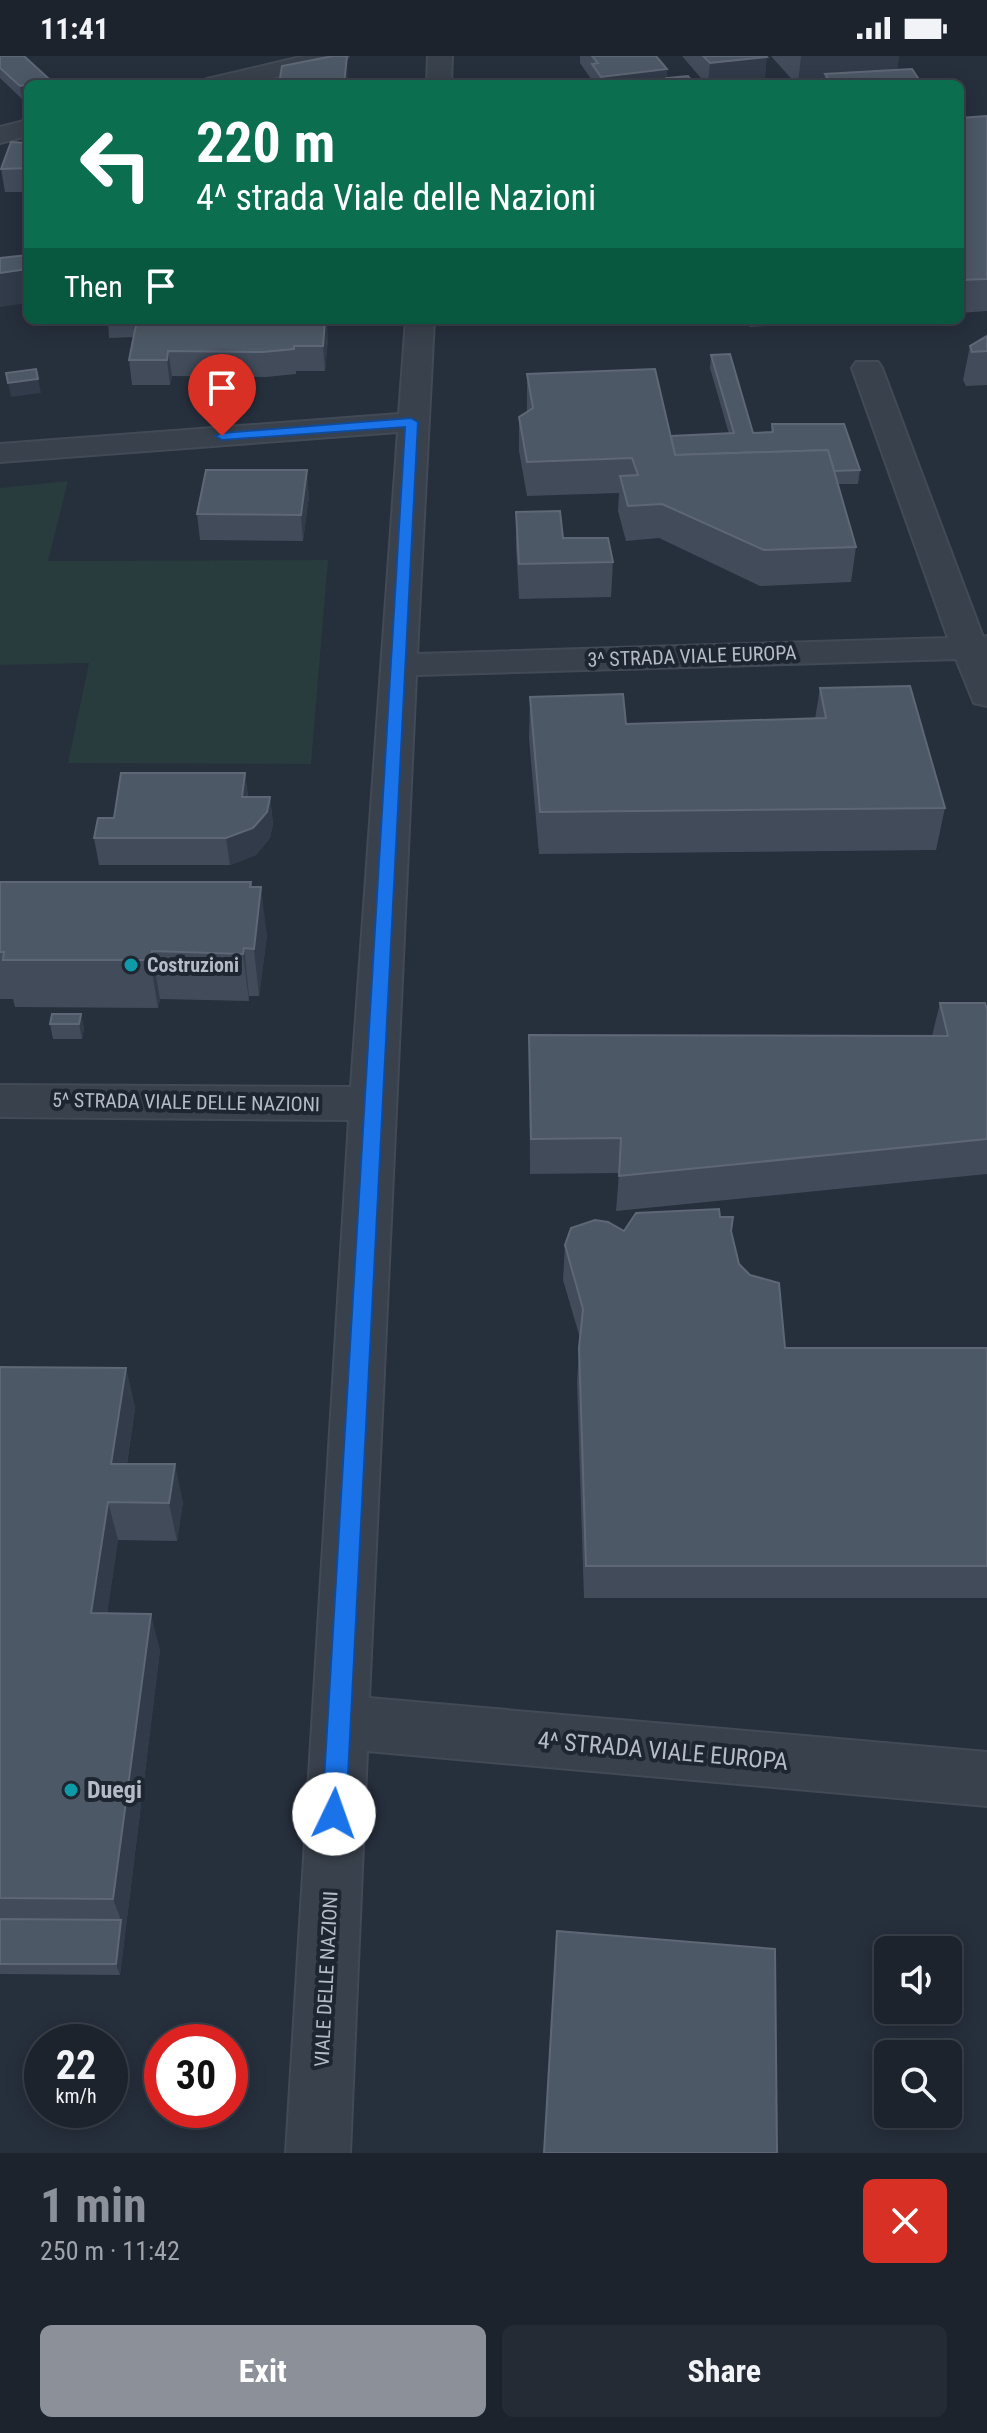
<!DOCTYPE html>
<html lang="en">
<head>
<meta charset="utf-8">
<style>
  body { margin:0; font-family:"Roboto Condensed",sans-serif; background:#252b35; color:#f1f3f6; height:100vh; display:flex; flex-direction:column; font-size:30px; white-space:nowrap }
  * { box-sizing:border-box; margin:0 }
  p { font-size:26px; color:#a0a4aa }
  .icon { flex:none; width:44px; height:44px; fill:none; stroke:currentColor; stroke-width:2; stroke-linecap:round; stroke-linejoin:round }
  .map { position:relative; height:2097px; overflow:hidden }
  .panel { display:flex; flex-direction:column; background:#1c232d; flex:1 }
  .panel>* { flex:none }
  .top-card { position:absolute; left:24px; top:24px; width:940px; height:244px; border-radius:12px; box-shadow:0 4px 20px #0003,0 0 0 2px #3a4049; background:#0b6e4f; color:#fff; overflow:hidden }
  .controls { position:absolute; left:874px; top:1880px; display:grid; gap:16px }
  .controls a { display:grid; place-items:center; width:88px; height:88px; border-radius:12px; background:#1c232d; box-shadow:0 4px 20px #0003,0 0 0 2px #3a4049; font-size:40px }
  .speed { position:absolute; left:24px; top:1968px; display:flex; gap:16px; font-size:40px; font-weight:700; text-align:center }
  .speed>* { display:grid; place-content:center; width:104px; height:104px; border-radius:50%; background:#1c232d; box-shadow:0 4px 20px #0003,0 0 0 2px #3a4049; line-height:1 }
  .speed small { font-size:20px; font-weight:400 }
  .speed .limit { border:12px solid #d22; background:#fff; color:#111 }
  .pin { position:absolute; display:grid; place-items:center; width:68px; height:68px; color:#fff; margin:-82px -34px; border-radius:50% 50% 50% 0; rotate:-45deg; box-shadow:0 0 8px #0007 }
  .pin .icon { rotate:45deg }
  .me { position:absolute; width:88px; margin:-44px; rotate:3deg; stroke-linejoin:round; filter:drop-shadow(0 0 6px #0008) }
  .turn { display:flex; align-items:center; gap:28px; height:168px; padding:0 40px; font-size:36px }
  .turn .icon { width:104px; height:104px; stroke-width:2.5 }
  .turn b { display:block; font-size:56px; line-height:68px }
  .then { display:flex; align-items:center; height:76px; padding:0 40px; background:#0003; gap:16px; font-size:30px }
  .round { display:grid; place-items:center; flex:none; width:84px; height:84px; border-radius:12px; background:#252b35 }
  .headline { display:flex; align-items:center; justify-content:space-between; height:136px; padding:0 40px }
  h1 { font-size:48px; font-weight:700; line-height:60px; color:#8c9099 }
  .button { display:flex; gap:16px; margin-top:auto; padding:16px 40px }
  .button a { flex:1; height:92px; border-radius:12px; background:#8c9099; color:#fff; font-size:32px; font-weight:700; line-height:92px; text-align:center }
  .button a+a { background:#252b35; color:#f1f3f6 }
  .status { display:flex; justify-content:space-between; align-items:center; height:56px; padding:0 40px; background:#1c232d; direction:ltr }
  .status svg { height:22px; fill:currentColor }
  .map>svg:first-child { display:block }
  .green { fill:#283b3d }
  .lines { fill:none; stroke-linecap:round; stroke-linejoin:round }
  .street-casing { stroke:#424a55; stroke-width:4 }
  .street { fill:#39414c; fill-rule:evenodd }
  .wall { fill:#414b5a }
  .shaded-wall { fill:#313b49 }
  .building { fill:#4d5866; stroke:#5e6775; stroke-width:2 }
  .route { fill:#1a73e8; stroke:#114b97; stroke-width:2 }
  .culture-dot { fill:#0f9aa8; stroke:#1e2631; stroke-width:3 }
  .labels { text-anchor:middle; stroke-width:8; stroke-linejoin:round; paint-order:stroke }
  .street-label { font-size:20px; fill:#b5bcc8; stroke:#1e2631 }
  .poi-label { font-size:20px; font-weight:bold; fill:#b5bcc8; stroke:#1e2631; text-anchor:start }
  .near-street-label { font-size:24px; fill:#b5bcc8; stroke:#1e2631 }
  .near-poi-label { font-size:24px; font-weight:bold; fill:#b5bcc8; stroke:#1e2631; text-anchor:start }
</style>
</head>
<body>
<div class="status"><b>11:41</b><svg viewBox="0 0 49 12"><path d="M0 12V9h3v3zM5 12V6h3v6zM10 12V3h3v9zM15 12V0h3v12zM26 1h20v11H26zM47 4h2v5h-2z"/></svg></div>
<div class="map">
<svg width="987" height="2097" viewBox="0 0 987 2097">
  <rect width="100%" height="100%" fill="#262f3c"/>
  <path class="green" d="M 68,425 L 48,505 L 328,504 L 311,708 L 68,707 L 89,607 L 0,609 L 0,432 Z"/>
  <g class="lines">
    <g class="street-casing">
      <g id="street">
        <path d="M 305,0 L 348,0 L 344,5 L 247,28 L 204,28 L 207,23 Z"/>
        <path d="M 428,0 L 452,0 L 451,28 L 427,28 Z"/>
        <path d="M 28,64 L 28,80 L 0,87 L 0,71 Z"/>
        <path d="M 406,264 L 434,264 L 417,598 L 948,582 L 852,312 L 856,306 L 878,306 L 882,312 L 983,581 L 987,580 L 987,650 L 974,647 L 956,603 L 416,619 L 369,1642 L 987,1696 L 987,1750 L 367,1695 L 350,2097 L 286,2097 L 349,1064 L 0,1061 L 0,1029 L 351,1031 L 398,376 L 0,406 L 0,388 L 399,358 Z"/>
      </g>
    </g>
    <use href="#street" class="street"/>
  </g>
  <g class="wall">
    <path d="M 0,0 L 24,0 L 22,43 L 0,22 Z"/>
    <path d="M 580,0 L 656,0 L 667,13 L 666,28 L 591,28 L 591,23 L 580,7 Z"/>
    <path d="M 682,0 L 766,0 L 765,23 L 726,28 L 706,28 Z"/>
    <path d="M 771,0 L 899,0 L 897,14 L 922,28 L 824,28 L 824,27 L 796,28 Z"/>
    <path d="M 987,60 L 987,255 L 960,257 L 960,62 Z"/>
    <path d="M 28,87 L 28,136 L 5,136 L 1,113 Z"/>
    <path d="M 108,264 L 328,282 L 325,315 L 296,315 L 296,318 L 266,321 L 172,320 L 170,329 L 132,329 L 129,304 L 134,281 L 109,282 Z"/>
    <path d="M 748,264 L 853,264 L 750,271 Z"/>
    <path d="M 987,280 L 987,329 L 966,330 L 963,324 L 970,290 Z"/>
    <path d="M 711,299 L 753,377 L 771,376 L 772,368 L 860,414 L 858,428 L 838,428 L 856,491 L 851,526 L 760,530 L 659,482 L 626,485 L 618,455 L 619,437 L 527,440 L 519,395 L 519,361 L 527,356 L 527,318 L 671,380 L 729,378 L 710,312 Z"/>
    <path d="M 309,440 L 303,485 L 200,484 L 197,458 Z"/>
    <path d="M 516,456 L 563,482 L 613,506 L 611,541 L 519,543 L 516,491 Z"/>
    <path d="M 820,632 L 945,752 L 936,794 L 539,798 L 529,682 L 530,641 L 626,668 L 815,663 Z"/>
    <path d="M 245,717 L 248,741 L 270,741 L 273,768 L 270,782 L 256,799 L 230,809 L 99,809 L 94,782 L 114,762 Z"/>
    <path d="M 0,826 L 251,826 L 267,879 L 259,940 L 249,940 L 249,945 L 160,943 L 158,952 L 15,951 L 13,943 L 0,943 Z"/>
    <path d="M 940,947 L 987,953 L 987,1118 L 616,1155 L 619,1117 L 530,1118 L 529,979 L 932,980 Z"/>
    <path d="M 81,958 L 84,973 L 82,983 L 53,983 L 50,968 Z"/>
    <path d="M 720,1161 L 731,1175 L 739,1208 L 785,1292 L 987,1292 L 987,1542 L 584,1542 L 577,1326 L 580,1282 L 563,1224 L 565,1189 L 624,1175 Z"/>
    <path d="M 0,1311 L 126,1312 L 135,1352 L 127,1408 L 183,1446 L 177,1485 L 118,1484 L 107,1557 L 160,1594 L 120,1919 L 0,1918 Z"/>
  </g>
  <g class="shaded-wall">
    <path d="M 347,0 L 348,28 L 344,28 Z"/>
    <path d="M 801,0 L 899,0 L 897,19 L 825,18 L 824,27 L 798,28 Z"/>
    <path d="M 767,1 L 765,23 L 726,28 L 708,28 L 710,7 Z"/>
    <path d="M 667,13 L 666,28 L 601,28 L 601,21 Z"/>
    <path d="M 50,24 L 50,28 L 31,28 Z"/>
    <path d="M 28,29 L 28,41 L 22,43 L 20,30 Z"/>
    <path d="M 28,213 L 28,247 L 0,251 L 0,217 Z"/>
    <path d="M 133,264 L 137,264 L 135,281 L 133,267 Z"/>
    <path d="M 325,264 L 327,264 L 328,282 L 325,315 L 323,290 Z"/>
    <path d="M 168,295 L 172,320 L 170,329 L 167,304 Z"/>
    <path d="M 38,323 L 41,337 L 11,341 L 8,327 Z"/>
    <path d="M 307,414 L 309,440 L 303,485 L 301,459 Z"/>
    <path d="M 245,717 L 248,744 L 242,741 Z"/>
    <path d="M 270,741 L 273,768 L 270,782 L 256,799 L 230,809 L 226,782 Z"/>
    <path d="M 251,826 L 256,872 L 261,831 L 267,879 L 259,940 L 254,893 Z"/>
    <path d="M 244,892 L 249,940 L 249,945 L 243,898 Z"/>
    <path d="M 152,895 L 160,943 L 158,952 L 150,904 Z"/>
    <path d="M 81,958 L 84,973 L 82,983 L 79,968 Z"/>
    <path d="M 126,1312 L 135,1352 L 121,1447 L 111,1408 Z"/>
    <path d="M 175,1408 L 183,1446 L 177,1485 L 169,1447 Z"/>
    <path d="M 108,1446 L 118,1484 L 102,1593 L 91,1557 Z"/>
    <path d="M 151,1558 L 160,1594 L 120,1919 L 116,1908 L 121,1864 L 113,1843 Z"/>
  </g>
  <g class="building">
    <path d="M 0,0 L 24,0 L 50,24 L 20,30 L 0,12 Z"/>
    <path d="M 333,0 L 347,0 L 344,28 L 279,28 L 282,10 Z"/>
    <path d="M 592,0 L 656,0 L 667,13 L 601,21 L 592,8 L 598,7 Z"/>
    <path d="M 703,0 L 766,0 L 767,1 L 710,7 Z"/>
    <path d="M 912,13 L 922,28 L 832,28 L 825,18 Z"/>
    <path d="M 688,20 L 694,28 L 672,28 L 667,22 Z"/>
    <path d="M 987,60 L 987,223 L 960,224 L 960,62 Z"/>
    <path d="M 11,86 L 28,87 L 28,112 L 1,113 Z"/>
    <path d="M 28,199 L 28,213 L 0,217 L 0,202 Z"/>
    <path d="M 108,264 L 133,264 L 133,267 L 107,268 Z"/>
    <path d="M 137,264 L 325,264 L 323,290 L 294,290 L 294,293 L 263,296 L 168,295 L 167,304 L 129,304 Z"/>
    <path d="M 987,280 L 987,295 L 972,296 L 970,290 Z"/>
    <path d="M 730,298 L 753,377 L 773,376 L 772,368 L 844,368 L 860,414 L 834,415 L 828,394 L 675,399 L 671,380 L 734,377 L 711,299 Z"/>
    <path d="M 36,313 L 38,323 L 8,327 L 6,317 Z"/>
    <path d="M 655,313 L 675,399 L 828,394 L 856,491 L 764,494 L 662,448 L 628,450 L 620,420 L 638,419 L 632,402 L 527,406 L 519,361 L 533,352 L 527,318 Z"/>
    <path d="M 206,414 L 307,414 L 301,459 L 197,458 Z"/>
    <path d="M 560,455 L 563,482 L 608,482 L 613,506 L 519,508 L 516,456 Z"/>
    <path d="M 910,630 L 945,752 L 540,756 L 530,641 L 623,638 L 626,668 L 826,662 L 820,632 Z"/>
    <path d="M 121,717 L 245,717 L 242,741 L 270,741 L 267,756 L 253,772 L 226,782 L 94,782 L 98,762 L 114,762 Z"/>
    <path d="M 0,826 L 251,826 L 250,831 L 261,831 L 254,893 L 244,892 L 243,898 L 152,895 L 150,904 L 3,904 L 4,896 L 0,896 Z"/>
    <path d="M 940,947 L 985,947 L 987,953 L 987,1083 L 619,1120 L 621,1082 L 531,1083 L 529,979 L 948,980 Z"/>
    <path d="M 52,958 L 81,958 L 79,968 L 50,968 Z"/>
    <path d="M 719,1153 L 720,1161 L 733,1161 L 731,1175 L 739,1208 L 750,1219 L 779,1227 L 785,1292 L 987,1292 L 987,1510 L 586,1510 L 579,1292 L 583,1253 L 565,1189 L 571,1172 L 595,1164 L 608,1166 L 624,1175 L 636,1157 Z"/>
    <path d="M 0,1311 L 126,1312 L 111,1408 L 175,1408 L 169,1447 L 108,1446 L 91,1557 L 151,1558 L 113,1843 L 0,1842 Z"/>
    <path d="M 0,1863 L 121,1864 L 116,1908 L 0,1908 Z"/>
    <path d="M 557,1875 L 775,1893 L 777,2097 L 544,2097 Z"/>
  </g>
  <path class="route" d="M 411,362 L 418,366 L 346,1758 L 343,1766 L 334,1770 L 326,1766 L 322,1758 L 405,371 L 222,384 L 215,380 L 222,377 Z"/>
  <g class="culture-dot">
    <circle cx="131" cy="909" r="8"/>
    <circle cx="71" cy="1734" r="8"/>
  </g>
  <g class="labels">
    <g class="street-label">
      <text transform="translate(692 600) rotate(-2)" y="7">3^ STRADA VIALE EUROPA</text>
      <text transform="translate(186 1046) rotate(1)" y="7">5^ STRADA VIALE DELLE NAZIONI</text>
      <text transform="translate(326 1923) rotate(-87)" y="7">VIALE DELLE NAZIONI</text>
    </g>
    <g class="poi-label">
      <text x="147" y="916">Costruzioni</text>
    </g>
    <g class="near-street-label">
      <text transform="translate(663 1695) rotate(5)" y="8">4^ STRADA VIALE EUROPA</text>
    </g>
    <g class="near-poi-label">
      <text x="87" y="1742">Duegi</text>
    </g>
  </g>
</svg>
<div class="controls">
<a><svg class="icon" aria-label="sound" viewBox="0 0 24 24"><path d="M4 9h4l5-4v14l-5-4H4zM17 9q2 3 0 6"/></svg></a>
<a><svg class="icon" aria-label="search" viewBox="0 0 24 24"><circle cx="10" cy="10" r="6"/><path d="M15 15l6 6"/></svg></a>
</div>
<div class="speed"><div>22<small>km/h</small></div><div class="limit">30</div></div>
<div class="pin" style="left:222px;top:380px;background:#d93025"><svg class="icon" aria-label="arrive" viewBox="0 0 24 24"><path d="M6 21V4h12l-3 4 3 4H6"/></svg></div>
<svg class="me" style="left:334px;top:1758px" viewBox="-20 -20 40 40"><circle r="19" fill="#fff"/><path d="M0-13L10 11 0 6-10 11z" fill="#1a73e8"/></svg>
<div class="top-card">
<div class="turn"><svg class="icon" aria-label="left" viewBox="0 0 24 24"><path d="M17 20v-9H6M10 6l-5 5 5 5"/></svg><div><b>220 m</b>4^ strada Viale delle Nazioni</div></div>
<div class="then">Then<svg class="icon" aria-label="arrive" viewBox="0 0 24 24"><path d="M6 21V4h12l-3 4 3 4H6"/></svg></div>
</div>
</div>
<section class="panel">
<div class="headline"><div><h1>1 min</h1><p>250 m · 11:42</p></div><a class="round" style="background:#d93025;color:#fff"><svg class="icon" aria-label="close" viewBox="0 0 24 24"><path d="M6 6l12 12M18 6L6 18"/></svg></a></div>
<div class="button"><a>Exit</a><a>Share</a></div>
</section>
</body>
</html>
